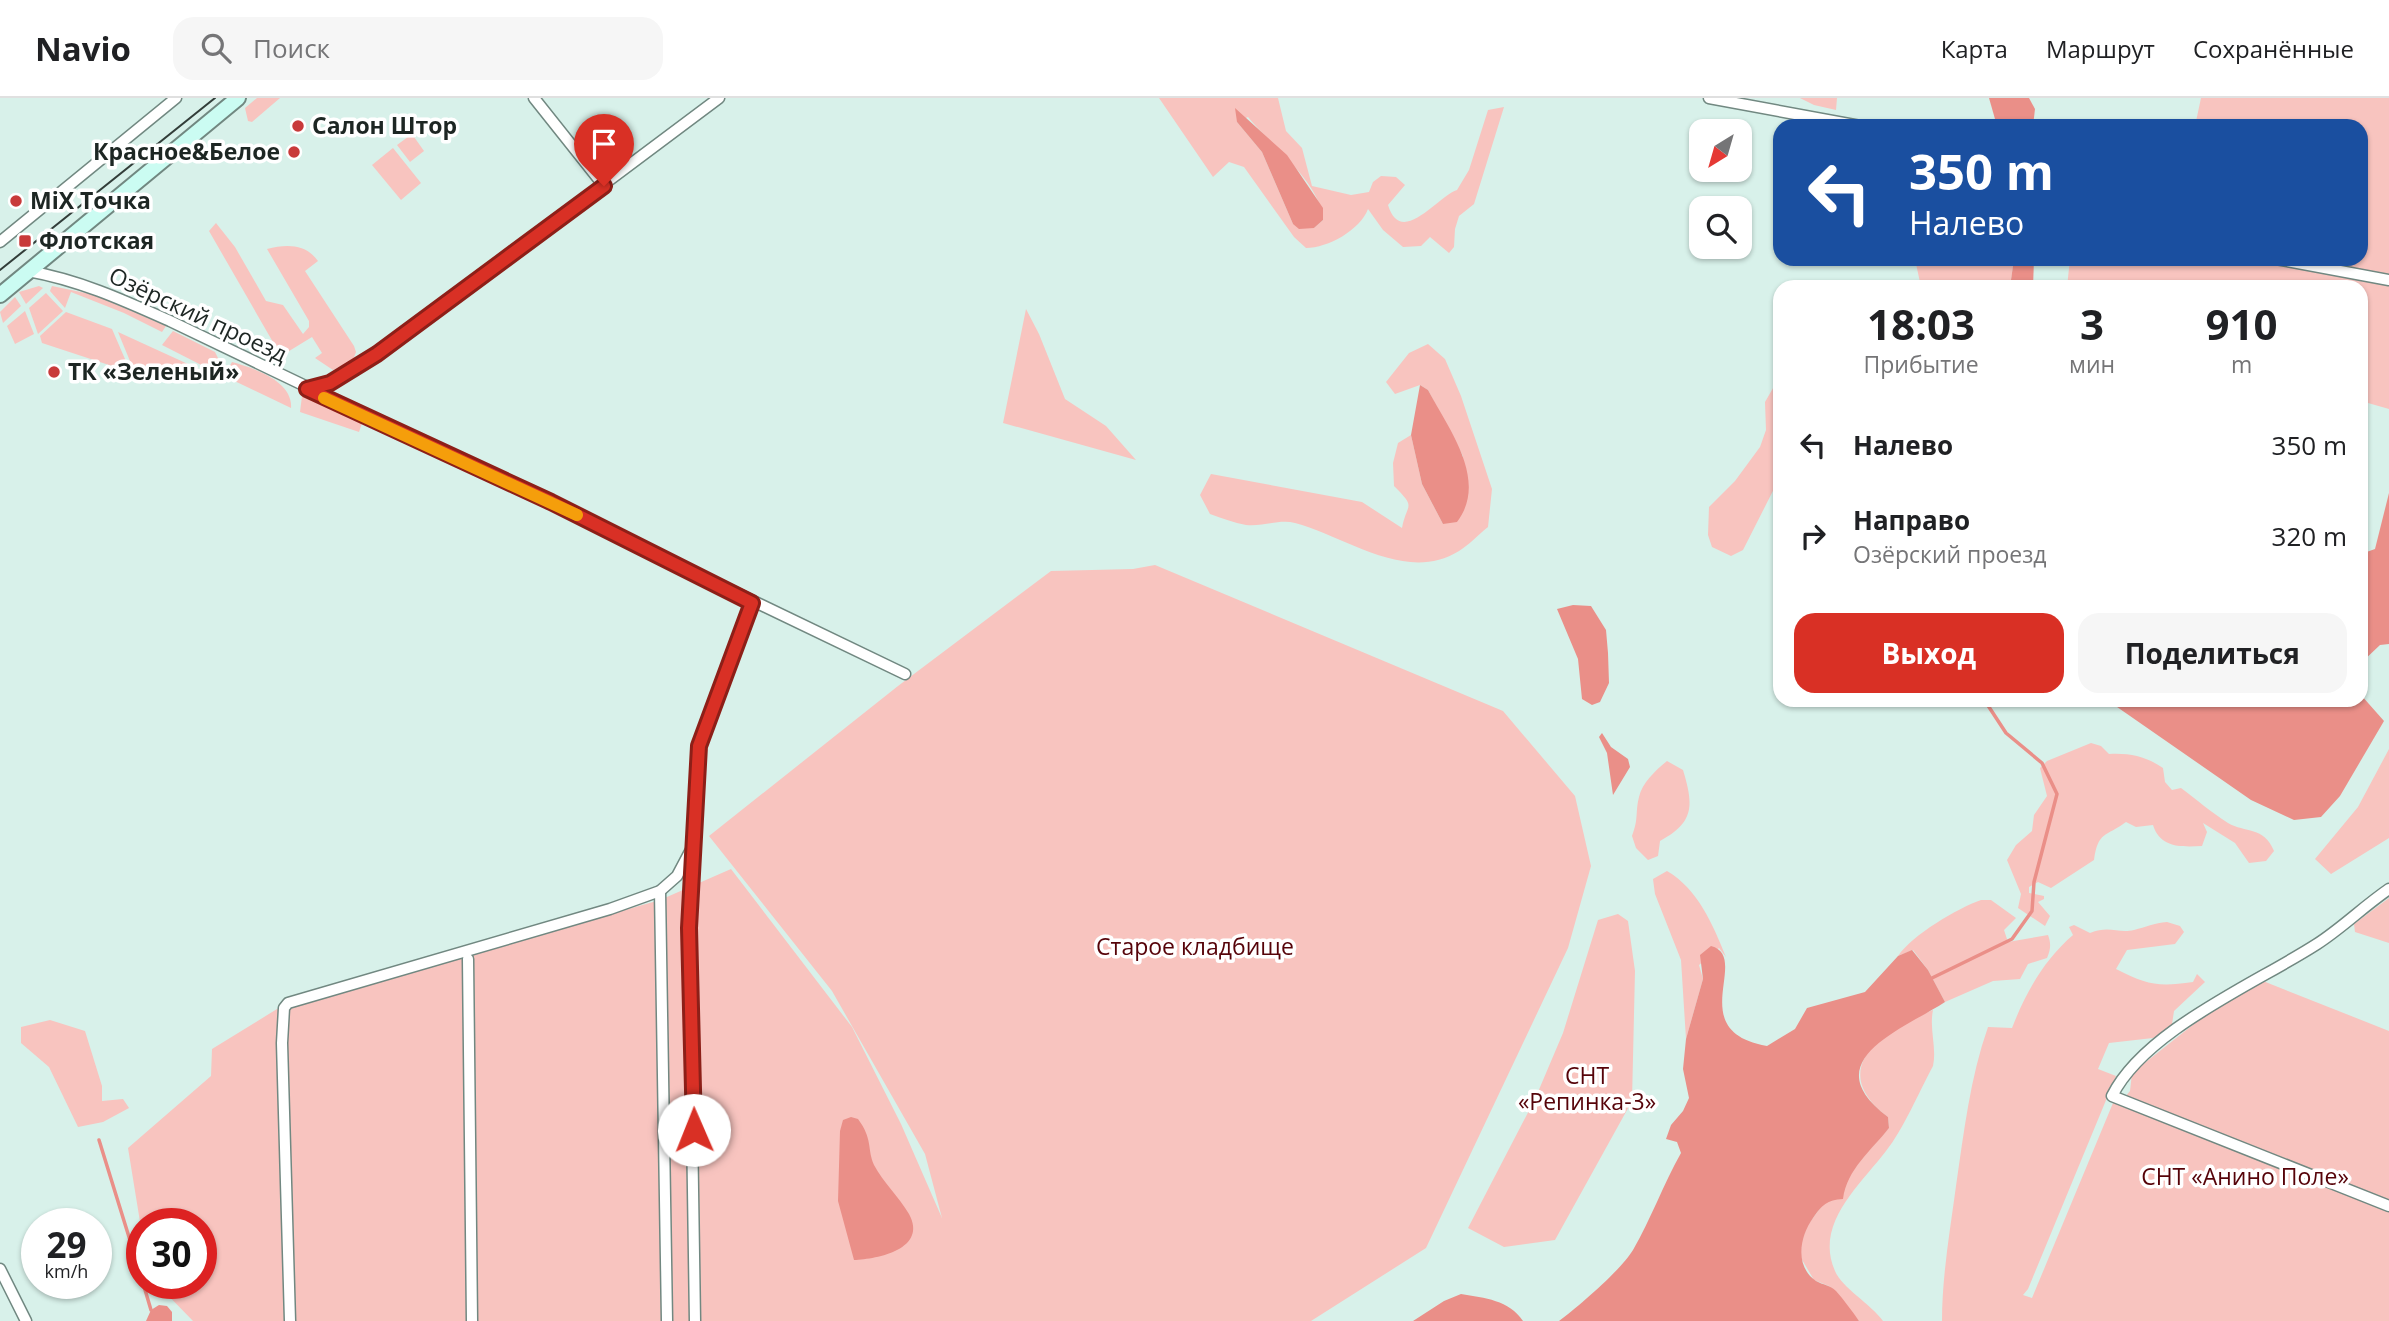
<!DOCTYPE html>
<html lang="ru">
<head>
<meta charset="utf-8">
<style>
  body { margin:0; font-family:"Open Sans",sans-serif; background:#f6f6f6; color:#202124; height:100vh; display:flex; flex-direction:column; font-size:26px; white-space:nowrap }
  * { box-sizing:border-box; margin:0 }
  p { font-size:23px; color:#757577 }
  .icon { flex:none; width:38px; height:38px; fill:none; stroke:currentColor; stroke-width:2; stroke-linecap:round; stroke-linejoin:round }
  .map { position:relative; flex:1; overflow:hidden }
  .panel { position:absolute; left:1773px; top:182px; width:595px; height:427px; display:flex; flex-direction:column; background:#fff; border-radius:21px; box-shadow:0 2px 5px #0004 }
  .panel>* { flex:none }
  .hud { position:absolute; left:1773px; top:21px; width:595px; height:147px; border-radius:21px; box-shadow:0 2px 5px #0004; background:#1a4fa0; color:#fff; overflow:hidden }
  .needle { width:46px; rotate:217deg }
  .tools { position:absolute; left:1689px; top:21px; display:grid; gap:14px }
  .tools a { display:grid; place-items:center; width:63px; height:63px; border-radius:14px; background:#fff; box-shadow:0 2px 5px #0004; font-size:35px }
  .speed { position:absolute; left:21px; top:1110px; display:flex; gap:14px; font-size:35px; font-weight:700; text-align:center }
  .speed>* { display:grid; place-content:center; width:91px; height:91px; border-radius:50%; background:#fff; box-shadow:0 2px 5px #0004; line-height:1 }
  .speed small { font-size:18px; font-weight:400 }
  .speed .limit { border:10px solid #d22; background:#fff; color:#111 }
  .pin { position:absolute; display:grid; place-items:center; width:60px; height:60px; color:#fff; margin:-72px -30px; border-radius:50% 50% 50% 0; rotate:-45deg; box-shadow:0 0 7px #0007 }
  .pin .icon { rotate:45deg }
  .me { position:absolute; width:77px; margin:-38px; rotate:359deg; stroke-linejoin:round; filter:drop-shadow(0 0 5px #0008) }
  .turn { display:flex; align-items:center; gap:24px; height:147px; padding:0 21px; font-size:32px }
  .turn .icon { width:91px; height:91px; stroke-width:2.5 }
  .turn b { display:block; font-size:49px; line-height:60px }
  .eta { display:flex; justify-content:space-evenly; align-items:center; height:119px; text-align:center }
  .eta b { font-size:42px; font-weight:700; line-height:49px }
  .action { display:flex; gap:14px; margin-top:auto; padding:14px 21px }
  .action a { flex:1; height:80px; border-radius:21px; background:#d93025; color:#fff; font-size:28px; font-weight:700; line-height:80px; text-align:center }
  .action a+a { background:#f6f6f6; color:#202124 }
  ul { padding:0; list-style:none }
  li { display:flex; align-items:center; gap:21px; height:91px; padding:0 21px }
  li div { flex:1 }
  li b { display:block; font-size:26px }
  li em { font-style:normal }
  header { display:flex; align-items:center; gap:42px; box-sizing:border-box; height:98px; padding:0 35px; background:#fff; border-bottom:2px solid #e0e0e0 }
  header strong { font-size:33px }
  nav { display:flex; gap:38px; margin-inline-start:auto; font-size:24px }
  .search { width:490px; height:63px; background:#f6f6f6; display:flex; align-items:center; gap:18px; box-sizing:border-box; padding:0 24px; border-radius:21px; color:#757577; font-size:26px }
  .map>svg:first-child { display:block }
  .green { fill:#f8c4bf; fill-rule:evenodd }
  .water { fill:#ea8f88 }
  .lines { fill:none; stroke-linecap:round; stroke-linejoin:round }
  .stream { stroke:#ea8f88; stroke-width:3.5 }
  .street-casing { stroke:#718881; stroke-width:13 }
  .secondary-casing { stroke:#718881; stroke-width:18 }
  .street { stroke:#fff; stroke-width:10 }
  .secondary { stroke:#cbfcf2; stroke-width:14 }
  .tram { stroke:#323d39; stroke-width:2 }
  .route-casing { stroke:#8d1f18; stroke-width:18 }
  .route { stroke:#d93025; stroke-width:12 }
  .slow { stroke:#f59e0b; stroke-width:12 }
  .poi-dot { fill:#c83a3a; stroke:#fff; stroke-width:2.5 }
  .labels { text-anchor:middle; stroke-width:7; stroke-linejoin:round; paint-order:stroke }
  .poi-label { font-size:23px; font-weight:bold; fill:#1d2623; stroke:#fff; text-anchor:start }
  .street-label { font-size:23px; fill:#1d2623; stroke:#fff }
  .park-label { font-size:23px; fill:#560309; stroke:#fff }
</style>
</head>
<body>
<header>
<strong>Navio</strong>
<div class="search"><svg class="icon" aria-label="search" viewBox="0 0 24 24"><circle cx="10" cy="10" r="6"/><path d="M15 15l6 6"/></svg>Поиск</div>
<nav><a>Карта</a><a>Маршрут</a><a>Сохранённые</a></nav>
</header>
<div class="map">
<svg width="2389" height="1223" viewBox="0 0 2389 1223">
  <rect width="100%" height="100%" fill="#d8f1ea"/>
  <g class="green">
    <path d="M 257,0 L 280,0 L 252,24 L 248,23 L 245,10 Z"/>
    <path d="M 1159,0 L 1278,0 L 1286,33 L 1302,50 L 1312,88 L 1351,97 L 1369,94 L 1373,84 L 1381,78 L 1396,79 L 1405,87 L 1388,107 C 1401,150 1438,98 1457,92 L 1469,72 L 1488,12 L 1504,9 L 1474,106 L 1459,118 L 1455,131 L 1454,149 L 1449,155 L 1430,139 L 1421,148 L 1403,149 L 1383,132 L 1368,111 C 1360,132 1328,150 1306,150 L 1294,139 L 1244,69 L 1229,64 L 1213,79 ZM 1248,19 C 1270,46 1321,85 1323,122 L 1314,130 L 1293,126 L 1262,54 L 1237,24 Z"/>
    <path d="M 1800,0 L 1837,0 L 1836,12 L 1814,7 Z"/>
    <path d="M 2201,0 L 2389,0 L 2389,311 L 2361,303 L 2361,189 L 2067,189 L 2070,161 L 2361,161 L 2361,28 L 2195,28 Z"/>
    <path d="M 412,36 L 424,53 L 410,64 L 397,47 Z"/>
    <path d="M 393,50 L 421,85 L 401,102 L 372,67 Z"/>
    <path d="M 216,125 L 235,149 L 266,203 L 283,207 L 303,236 L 309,229 L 309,223 L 267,151 C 287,146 306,146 318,163 L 305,173 L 354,248 L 356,254 L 353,262 L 333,272 L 315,260 L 322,255 L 312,239 L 281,258 L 209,133 Z"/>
    <path d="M 1915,161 L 2014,161 L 2010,189 L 1921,189 Z"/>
    <path d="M 39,188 L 43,190 L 26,206 L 19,194 Z"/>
    <path d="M 52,188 L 95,197 L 166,228 L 162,234 L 124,215 L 71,194 L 65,210 L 50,193 Z"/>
    <path d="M 46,195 L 63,213 L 38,236 L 29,210 Z"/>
    <path d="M 15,199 L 21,208 L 3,225 L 0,214 Z"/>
    <path d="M 1026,211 L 1039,236 L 1065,301 L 1106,328 L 1136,362 L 1003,325 Z"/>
    <path d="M 25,213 L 34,236 L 15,246 L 7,228 Z"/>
    <path d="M 66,214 L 112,231 L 128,268 L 112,268 L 42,245 L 40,238 Z"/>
    <path d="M 173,233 L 215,254 L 219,262 L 215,274 L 162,247 Z"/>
    <path d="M 118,234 L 201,272 L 132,268 Z"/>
    <path d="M 1428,246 L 1445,261 L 1461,298 L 1492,391 L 1488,429 C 1478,437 1469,447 1459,453 C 1406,486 1345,438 1295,425 C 1279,421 1262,429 1246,427 C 1234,425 1222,420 1210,416 L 1200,397 L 1211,376 L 1362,404 L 1402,430 C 1407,404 1417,411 1394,388 L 1393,365 L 1398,345 L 1411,337 L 1422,386 L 1443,426 L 1463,358 L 1428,292 L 1420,287 L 1395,296 L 1386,284 L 1409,255 Z"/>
    <path d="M 232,264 C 254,270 293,283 291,310 L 224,278 Z"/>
    <path d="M 1780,278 L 1780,379 L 1743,452 L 1731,458 L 1712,449 L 1708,437 L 1709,409 L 1735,383 L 1760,349 L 1766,332 L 1765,304 Z"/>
    <path d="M 302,298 L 316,300 L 358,320 L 362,325 L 359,334 L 300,314 Z"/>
    <path d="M 1155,467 L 1503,613 L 1575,698 L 1591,768 L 1568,850 L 1426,1150 L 1311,1223 L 193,1223 L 156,1185 L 201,1185 L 201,1125 L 142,1125 L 142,1136 L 128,1050 L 211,978 L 212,951 L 277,911 L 660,802 L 731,771 L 852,929 L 901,1026 L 942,1120 L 925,1056 L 832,893 L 709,738 L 898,588 L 1051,473 L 1133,471 Z"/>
    <path d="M 2091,645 L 2101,648 L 2109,656 C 2130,655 2145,658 2163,670 L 2165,684 L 2172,692 L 2181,690 C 2196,701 2212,715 2228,725 C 2245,735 2264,728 2274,753 L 2266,763 L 2249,765 L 2235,745 L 2203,725 L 2207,734 L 2202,748 C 2181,749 2160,750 2153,727 L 2136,729 L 2126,724 C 2106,739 2098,733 2094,762 L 2051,790 L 2038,784 L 2029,789 L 2029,795 L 2044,798 L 2044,801 L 2038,804 L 2050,818 L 2045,828 L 2018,810 L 2021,796 L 2007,762 L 2016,747 L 2032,733 L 2034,717 L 2047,698 L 2040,670 L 2047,663 Z"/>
    <path d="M 2389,651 L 2389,740 L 2331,776 L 2315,761 L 2358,709 Z"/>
    <path d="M 1667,663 L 1683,672 C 1694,708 1694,725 1660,743 L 1658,758 L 1648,762 L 1636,750 L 1632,738 C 1639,720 1635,715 1639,699 C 1642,685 1656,672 1667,663 Z"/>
    <path d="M 1667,773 C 1698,791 1713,827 1726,859 L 1719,850 L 1699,867 L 1703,881 L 1686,941 L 1681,862 L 1655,796 L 1653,781 Z"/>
    <path d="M 2389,800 L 2389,845 L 2355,834 L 2354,826 Z"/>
    <path d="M 1981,802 L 1991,802 L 2016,820 L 2004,832 L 2008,844 L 2048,837 C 2051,845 2051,851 2047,860 L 2028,866 L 2020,881 L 1993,883 L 1945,904 L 1928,872 L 1913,852 L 1898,858 C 1912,837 1958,810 1981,802 Z"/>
    <path d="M 1618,816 L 1628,823 L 1635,873 L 1632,1003 L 1555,1142 L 1504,1149 L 1468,1130 L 1535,1001 L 1563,935 L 1598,822 Z"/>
    <path d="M 2167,824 L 2180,828 L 2184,834 L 2175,846 L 2127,852 L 2116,871 C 2147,887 2158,889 2193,884 L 2197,876 L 2205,884 L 2174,913 L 2171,933 L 2153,940 L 2109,945 L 2098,971 L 2116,978 L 2028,1191 L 2023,1197 L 2032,1200 L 2113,1005 L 2120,1005 L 2130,993 L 2132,975 L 2204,918 L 2263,883 L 2389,933 L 2389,1223 L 1942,1223 C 1942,1178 1950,1133 1956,1088 C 1964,1034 1970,980 1988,929 L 2012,930 C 2026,894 2044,862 2073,837 L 2069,829 L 2074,827 L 2090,835 C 2110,827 2118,836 2134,832 C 2146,829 2154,825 2167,824 Z"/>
    <path d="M 1933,912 C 1929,932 1937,949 1933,968 C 1919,994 1903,1032 1886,1053 C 1860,1087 1814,1126 1835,1173 C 1842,1190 1871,1206 1883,1223 L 1859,1223 L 1829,1188 L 1814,1182 L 1801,1160 L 1801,1146 L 1807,1128 L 1824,1105 L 1844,1088 L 1855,1068 L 1889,1030 L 1888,1019 C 1825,971 1882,932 1933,912 Z"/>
    <path d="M 50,922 L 85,933 L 102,988 L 102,1003 L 123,1001 L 129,1010 L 103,1024 L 78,1029 L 49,969 L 21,945 L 21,929 Z"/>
  </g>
  <g class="water">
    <path d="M 1989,0 L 2029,0 L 2035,11 L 2033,28 L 1997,28 Z"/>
    <path d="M 1235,10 L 1287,57 L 1323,110 L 1323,122 L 1314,130 L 1299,131 L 1293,126 L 1262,54 L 1237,24 Z"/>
    <path d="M 2014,161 L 2034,161 L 2033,189 L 2010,189 Z"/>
    <path d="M 1420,287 L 1428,292 C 1448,330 1489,382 1457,424 L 1443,426 L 1422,386 L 1411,337 Z"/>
    <path d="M 2389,395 L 2389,546 L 2380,547 L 2361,565 L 2361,456 L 2375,451 Z"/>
    <path d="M 1573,507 L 1591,508 L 1606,532 L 1608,555 L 1609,585 L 1600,604 L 1592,607 L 1582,601 L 1578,561 L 1557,511 Z"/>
    <path d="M 2361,597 L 2384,623 L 2340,698 L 2321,719 L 2294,722 L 2251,702 L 2107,602 L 2361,602 Z"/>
    <path d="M 1602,635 L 1611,649 L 1628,661 L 1630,669 L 1613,697 L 1607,655 L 1599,639 Z"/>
    <path d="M 1711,848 C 1752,859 1682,933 1767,948 L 1795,931 L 1807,910 L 1865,894 L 1898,858 L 1912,852 L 1928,872 L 1945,904 C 1902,932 1813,963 1888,1019 L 1889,1030 C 1871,1053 1847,1071 1843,1101 C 1827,1102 1822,1107 1813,1120 C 1800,1138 1794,1168 1816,1183 C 1823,1187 1830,1187 1836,1193 C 1844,1202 1852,1213 1859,1223 L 1559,1223 C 1578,1209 1621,1172 1633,1152 C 1651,1121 1663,1087 1681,1055 L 1677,1044 L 1666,1041 L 1671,1027 L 1683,1013 L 1689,1000 L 1683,971 L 1686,941 L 1703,881 L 1700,857 Z"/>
    <path d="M 851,1019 L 858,1021 C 873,1041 867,1051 874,1067 C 883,1084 899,1099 909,1116 C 928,1151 878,1161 854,1162 L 838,1103 L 840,1033 L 843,1022 Z"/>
    <path d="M 1461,1196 C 1485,1200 1509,1202 1523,1223 L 1413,1223 L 1444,1203 Z"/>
    <path d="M 159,1207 L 167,1208 L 172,1214 L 172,1223 L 146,1223 L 151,1212 Z"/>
  </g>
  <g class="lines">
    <g class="stream">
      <path d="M 1932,880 L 2012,841 L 2032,813 L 2034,784 L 2057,696 L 2042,665 L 2006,635 L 1987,606 L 1988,602"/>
      <path d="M 99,1042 L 142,1181"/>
      <path d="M 143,1185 L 151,1212"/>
    </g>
    <g class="street-casing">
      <g id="street">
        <path d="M 534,0 L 604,88"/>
        <path d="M 1709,0 L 1860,28"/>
        <path d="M 0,144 L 176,0"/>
        <path d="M 2276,161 L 2389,182"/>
        <path d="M 28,173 C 79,182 123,202 170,223 L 905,576"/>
        <path d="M 307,291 L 330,285 L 377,256 L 719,0"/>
        <path d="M 694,751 L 689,830 L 695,1223"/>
        <path d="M 2389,791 C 2364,808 2342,830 2317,846 C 2255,886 2145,932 2112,998 L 2389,1108"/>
        <path d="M 660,793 L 667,1223"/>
        <path d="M 468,861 L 472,1223"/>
        <path d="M 0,1171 L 26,1223"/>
        <path d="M 290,1223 L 282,945 L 284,910 L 288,905 L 610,811 L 660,793 L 677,778 L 694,746 L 699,648 L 752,505"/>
      </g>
    </g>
    <g class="secondary-casing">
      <path id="secondary" d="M 0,197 L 238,0"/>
    </g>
    <use href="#street" class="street"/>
    <use href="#secondary" class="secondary"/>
    <path class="tram" d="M 0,172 L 215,0"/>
  </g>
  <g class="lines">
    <g class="route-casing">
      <path id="route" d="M 604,88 L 377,256 L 330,285 L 307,291 L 551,404 L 752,505 L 699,648 L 689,830 L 694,1032"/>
    </g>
    <use href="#route" class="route"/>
    <path class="slow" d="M 324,300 L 577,417"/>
  </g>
  <g class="poi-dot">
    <circle cx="298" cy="28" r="7"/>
    <circle cx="294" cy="54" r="7"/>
    <circle cx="16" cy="103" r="7"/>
    <rect x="18" y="136" width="14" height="14" rx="3.5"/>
    <circle cx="54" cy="274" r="7"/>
  </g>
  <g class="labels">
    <g class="poi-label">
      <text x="312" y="36">Салон Штор</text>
      <text x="280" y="62" text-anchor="end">Красное&amp;Белое</text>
      <text x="30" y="111">MiX Точка</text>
      <text x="39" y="151">Флотская</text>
      <text x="68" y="282">ТК «Зеленый»</text>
    </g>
    <g class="street-label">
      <text transform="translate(198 217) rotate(25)" y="8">Озёрский проезд</text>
    </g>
    <g class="park-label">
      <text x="1195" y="857">Старое кладбище</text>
      <text x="1587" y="986">СНТ<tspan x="1587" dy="26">«Репинка-3»</tspan></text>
      <text x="2245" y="1087">СНТ «Анино Поле»</text>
    </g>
  </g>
</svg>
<div class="tools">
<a><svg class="needle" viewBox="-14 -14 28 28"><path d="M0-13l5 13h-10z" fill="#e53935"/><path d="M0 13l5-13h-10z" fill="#757577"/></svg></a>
<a><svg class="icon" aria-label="search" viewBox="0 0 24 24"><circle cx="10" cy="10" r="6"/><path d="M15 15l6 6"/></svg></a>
</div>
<div class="speed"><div>29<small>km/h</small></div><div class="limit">30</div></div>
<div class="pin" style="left:604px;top:88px;background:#d93025"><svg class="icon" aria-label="arrive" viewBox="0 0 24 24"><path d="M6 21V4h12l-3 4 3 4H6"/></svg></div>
<svg class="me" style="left:694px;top:1032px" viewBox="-20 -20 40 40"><circle r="19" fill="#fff"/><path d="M0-13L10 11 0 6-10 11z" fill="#d93025"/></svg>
<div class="hud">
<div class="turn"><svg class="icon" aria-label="left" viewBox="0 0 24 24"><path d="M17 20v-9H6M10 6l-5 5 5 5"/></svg><div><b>350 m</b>Налево</div></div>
</div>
<section class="panel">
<div class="eta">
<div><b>18:03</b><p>Прибытие</p></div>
<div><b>3</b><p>мин</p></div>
<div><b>910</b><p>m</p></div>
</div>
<ul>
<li><svg class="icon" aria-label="left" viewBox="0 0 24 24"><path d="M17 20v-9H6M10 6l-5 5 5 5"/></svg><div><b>Налево</b></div><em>350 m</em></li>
<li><svg class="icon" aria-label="right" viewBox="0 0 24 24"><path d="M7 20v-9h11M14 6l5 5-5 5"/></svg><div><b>Направо</b><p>Озёрский проезд</p></div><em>320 m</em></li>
</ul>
<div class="action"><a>Выход</a><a>Поделиться</a></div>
</section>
</div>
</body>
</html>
